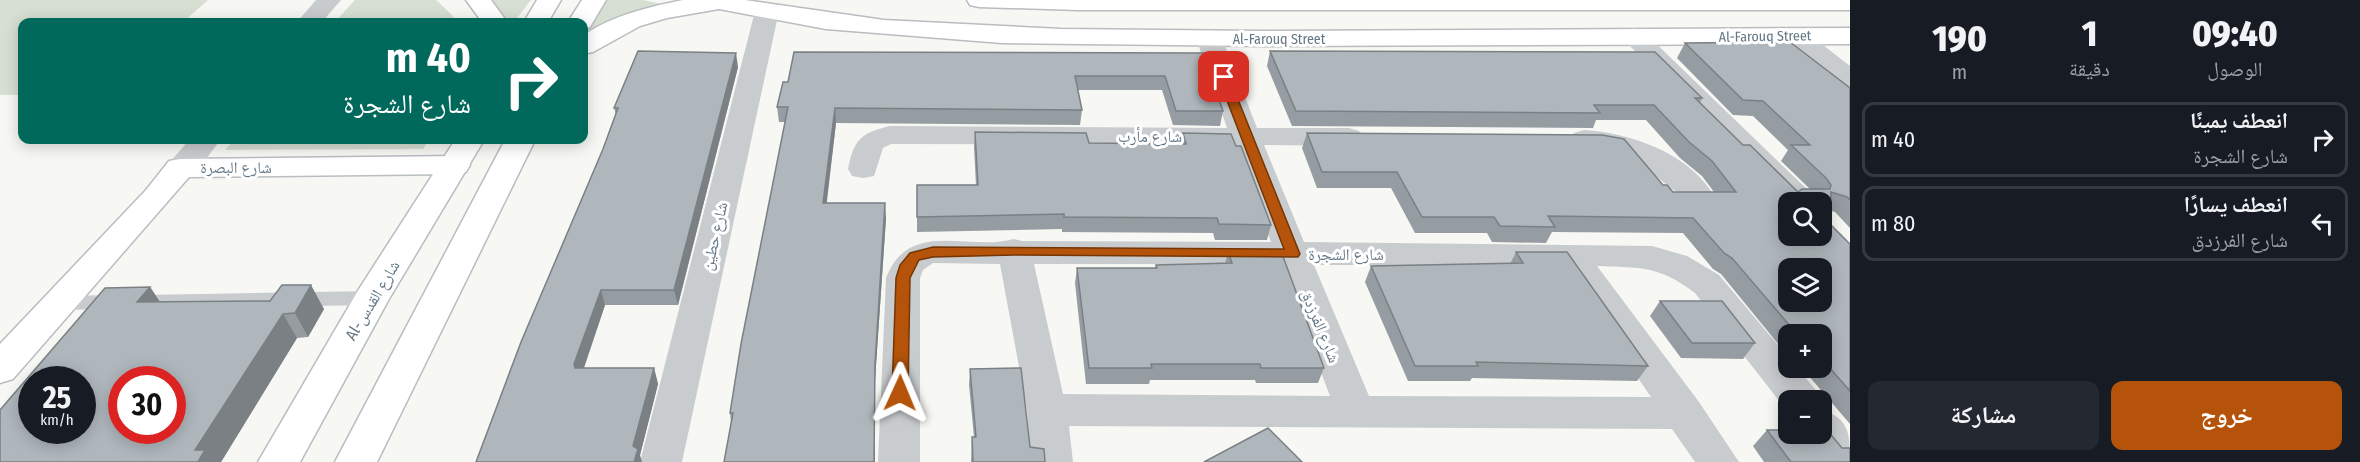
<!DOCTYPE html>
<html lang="ar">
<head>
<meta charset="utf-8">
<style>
  body { margin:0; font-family:"Fira Sans Condensed","Noto Naskh Arabic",sans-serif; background:#242831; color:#f1f3f6; direction:rtl; height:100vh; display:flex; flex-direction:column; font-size:22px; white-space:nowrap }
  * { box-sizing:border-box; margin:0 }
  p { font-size:20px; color:#9ea1a6 }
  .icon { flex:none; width:33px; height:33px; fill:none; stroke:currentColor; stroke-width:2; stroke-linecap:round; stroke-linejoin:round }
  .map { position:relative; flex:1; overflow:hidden; direction:ltr }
  .side { display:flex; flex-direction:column; background:#171b24; width:510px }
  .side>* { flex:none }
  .hud { position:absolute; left:18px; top:18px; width:570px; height:126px; border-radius:12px; box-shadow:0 3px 15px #0003; direction:rtl; background:#00695c; color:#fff; overflow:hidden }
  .buttons { position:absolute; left:1778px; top:192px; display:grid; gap:12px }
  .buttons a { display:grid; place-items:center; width:54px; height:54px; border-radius:12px; background:#171b24; box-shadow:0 3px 15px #0003; font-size:30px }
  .speed { position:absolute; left:18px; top:366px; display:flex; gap:12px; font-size:30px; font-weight:700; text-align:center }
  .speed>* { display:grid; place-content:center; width:78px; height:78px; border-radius:50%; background:#171b24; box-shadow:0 3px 15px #0003; line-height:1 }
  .speed small { font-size:15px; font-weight:400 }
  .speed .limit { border:9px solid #d22; background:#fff; color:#111 }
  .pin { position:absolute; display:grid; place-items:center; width:51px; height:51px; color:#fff; margin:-26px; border-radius:12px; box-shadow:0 3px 9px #0006 }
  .me { position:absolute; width:66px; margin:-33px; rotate:1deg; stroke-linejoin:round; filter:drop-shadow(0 0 4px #0008) }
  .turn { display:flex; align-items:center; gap:21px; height:126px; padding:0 18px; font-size:27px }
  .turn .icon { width:78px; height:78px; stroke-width:2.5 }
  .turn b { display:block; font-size:42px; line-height:51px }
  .eta { display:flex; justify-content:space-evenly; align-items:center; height:102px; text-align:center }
  .eta b { font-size:36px; font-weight:800; line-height:42px }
  .action { display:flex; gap:12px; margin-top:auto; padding:12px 18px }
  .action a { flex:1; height:69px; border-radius:12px; background:#b45309; color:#fff; font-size:24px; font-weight:800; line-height:69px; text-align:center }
  .action a+a { background:#242831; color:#f1f3f6 }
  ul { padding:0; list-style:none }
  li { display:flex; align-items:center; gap:18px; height:75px; margin:0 12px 9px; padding:0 6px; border:3px solid #363941; border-radius:12px }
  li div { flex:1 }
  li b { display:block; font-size:22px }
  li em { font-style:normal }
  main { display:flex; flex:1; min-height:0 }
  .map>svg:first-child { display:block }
  .green { fill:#d7dfd3 }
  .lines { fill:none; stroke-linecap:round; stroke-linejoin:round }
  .secondary-casing { stroke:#b8bec2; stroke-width:3 }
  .primary-casing { stroke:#b9bdc0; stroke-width:3 }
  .lane { fill:#c9cccf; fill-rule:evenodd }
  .street { fill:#c9cccf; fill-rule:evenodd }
  .secondary { fill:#fff; fill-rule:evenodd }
  .primary { fill:#fff; fill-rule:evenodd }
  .wall { fill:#969da2 }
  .shaded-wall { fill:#7a8084 }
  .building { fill:#afb7bc; stroke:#7a8084; stroke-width:1.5; fill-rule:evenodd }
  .route { fill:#b45309; stroke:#753606; stroke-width:1.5 }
  .labels { text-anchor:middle; stroke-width:6; stroke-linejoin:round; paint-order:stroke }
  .far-street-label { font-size:14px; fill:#637786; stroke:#fff }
  .street-label { font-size:16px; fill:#637786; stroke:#fff }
</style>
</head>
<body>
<main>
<section class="side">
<div class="eta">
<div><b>09:40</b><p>الوصول</p></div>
<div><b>1</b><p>دقيقة</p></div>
<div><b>190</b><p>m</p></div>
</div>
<ul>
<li><svg class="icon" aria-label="right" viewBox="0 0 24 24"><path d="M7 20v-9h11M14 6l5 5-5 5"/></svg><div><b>انعطف يمينًا</b><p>شارع الشجرة</p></div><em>40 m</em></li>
<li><svg class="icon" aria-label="left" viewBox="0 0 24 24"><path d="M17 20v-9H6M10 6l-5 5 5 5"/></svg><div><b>انعطف يسارًا</b><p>شارع الفرزدق</p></div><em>80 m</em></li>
</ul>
<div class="action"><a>خروج</a><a>مشاركة</a></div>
</section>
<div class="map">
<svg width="1850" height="462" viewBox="0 0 1850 462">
  <rect width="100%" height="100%" fill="#f7f7f3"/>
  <g class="green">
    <path d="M 0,0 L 208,0 L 183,22 L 22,22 L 22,95 L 0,95 Z"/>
    <path d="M 355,0 L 436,0 L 453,16 L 454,22 L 335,22 Z"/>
    <path d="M 489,0 L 531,0 L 514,22 L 502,22 Z"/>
    <path d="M 603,0 L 643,0 L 662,4 L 589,32 L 586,30 Z"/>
    <path d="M 234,140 L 429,140 L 423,149 L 225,150 Z"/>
  </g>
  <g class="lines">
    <g class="secondary-casing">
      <path id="secondary" d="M 455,156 L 466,158 L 470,165 L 466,172 L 455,174 L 189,177 L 13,379 L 0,383 L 0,344 L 146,190 L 169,161 L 180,159 Z"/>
    </g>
    <g class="primary-casing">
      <g id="primary">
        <path d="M 466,0 L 491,0 L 507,22 L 482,22 Z"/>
        <path d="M 537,0 L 561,0 L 548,22 L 524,22 Z"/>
        <path d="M 582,0 L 606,0 L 590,27 L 584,29 L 584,22 L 568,22 Z"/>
        <path d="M 683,0 L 745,0 L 884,20 L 1061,29 L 1262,31 L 1850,28 L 1850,44 L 1262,46 L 1002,43 L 826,29 L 719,9 L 667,18 L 640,26 L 593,52 L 584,54 L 584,35 C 613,15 649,7 683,0 Z"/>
        <path d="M 967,0 L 1850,0 L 1850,10 L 1078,10 L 979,7 L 970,5 Z"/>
        <path d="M 455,140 L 484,140 L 389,299 L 300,462 L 258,462 L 359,289 Z"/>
        <path d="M 505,140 L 535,140 L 377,462 L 335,462 Z"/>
      </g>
    </g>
    <g class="lane">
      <path d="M 372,291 L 379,293 L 382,298 L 379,303 L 372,305 L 144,309 L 137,307 L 134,302 L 137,297 L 144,295 Z"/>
      <path d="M 116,295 L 123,297 L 126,302 L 123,307 L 116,309 L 61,310 L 54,308 L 51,303 L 54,298 L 61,296 Z"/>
    </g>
    <g class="street">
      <path d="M 316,0 L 341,0 L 322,22 L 297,22 Z"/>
      <path d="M 767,4 L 776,6 L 779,11 L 682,462 L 640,462 L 755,11 L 758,6 Z"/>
      <path d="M 1634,28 L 1643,31 L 1813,195 L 1818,202 L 1788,202 L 1788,206 L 1625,41 L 1621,36 L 1625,31 Z"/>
      <path d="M 1796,28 L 1805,31 L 1850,66 L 1850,87 L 1840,85 L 1787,41 L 1783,36 L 1787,31 Z"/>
      <path d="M 1209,30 L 1218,33 L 1222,38 L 1257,128 L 1349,128 L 1359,131 L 1364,137 L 1359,143 L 1349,146 L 1264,145 L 1304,242 L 1652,246 L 1687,256 L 1719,275 L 1788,357 L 1788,368 L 1797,368 L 1815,389 L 1820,400 L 1788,400 L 1787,411 L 1695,293 C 1658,265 1641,268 1597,266 L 1699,402 L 1739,462 L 1695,462 L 1672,429 L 1069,426 L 1073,462 L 1031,462 L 1027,410 L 1000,264 L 933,263 L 923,270 L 920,278 L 920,462 L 878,462 L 886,278 C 909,218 968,252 1014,239 L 1022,241 L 1271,242 L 1234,145 L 891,144 L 883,148 L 874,176 L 863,178 L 852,176 L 848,169 C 854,139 861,133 890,126 L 1227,128 L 1196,38 L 1200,33 ZM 1034,264 L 1280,264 L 1330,396 L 1063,394 ZM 1314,265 L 1560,265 L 1651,397 L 1369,396 Z"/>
      <path d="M 1584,130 C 1629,133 1684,151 1711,191 L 1706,198 C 1678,205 1657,171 1632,159 C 1613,149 1594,150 1574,145 L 1569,139 L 1574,133 Z"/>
      <path d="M 189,140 L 220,140 C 207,158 193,181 169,175 L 165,168 Z"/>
      <path d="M 1821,409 C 1850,419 1850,434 1850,462 L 1827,462 L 1807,436 L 1805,434 L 1821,434 Z"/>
    </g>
    <use href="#secondary" class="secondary"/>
    <use href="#primary" class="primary"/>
  </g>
  <g class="wall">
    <path d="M 1685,43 L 1850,88 L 1850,228 L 1835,212 L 1831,211 L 1831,218 L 1828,222 L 1850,244 L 1850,424 L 1802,368 L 1821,368 L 1821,334 L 1788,334 L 1788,356 L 1721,274 L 1713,269 L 1683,233 L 1552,232 L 1546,243 L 1492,242 L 1487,233 L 1415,233 L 1391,188 L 1317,188 L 1302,148 L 1307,133 L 1663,185 L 1673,192 L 1714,192 L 1702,176 L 1680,158 L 1646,120 L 1596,120 L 1593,128 L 1292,126 L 1267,66 L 1270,51 L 1702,98 L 1700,103 L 1743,145 L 1798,192 L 1810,189 L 1781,161 L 1788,150 L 1753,116 L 1733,115 L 1677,58 Z"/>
    <path d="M 794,52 L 1215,76 L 1213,84 L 1223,111 L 1220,126 L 1173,125 L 1162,90 L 1078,90 L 1082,110 L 1080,125 L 836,123 L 826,203 L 886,218 L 875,380 L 875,462 L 724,462 L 731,422 L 730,413 L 785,122 L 779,122 L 777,107 L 788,82 Z"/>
    <path d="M 738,67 L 678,305 L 605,305 L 584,368 L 654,368 L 658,384 L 640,455 L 476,462 L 603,149 L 616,115 L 614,108 Z"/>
    <path d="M 975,132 L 1089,143 L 1180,144 L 1183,133 L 1236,146 L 1271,225 L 1267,240 L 1215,240 L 1213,233 L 1062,232 L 1062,229 L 917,232 L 917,217 L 976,185 L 974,147 Z"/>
    <path d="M 1228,251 L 1324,368 L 1318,383 L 1256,383 L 1255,380 L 1150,380 L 1149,384 L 1086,384 L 1075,283 L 1077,268 L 1155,268 L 1156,265 L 1225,264 Z"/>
    <path d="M 1516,252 L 1648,366 L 1637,381 L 1472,378 L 1470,381 L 1408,381 L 1365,282 L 1371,266 L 1510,264 Z"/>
    <path d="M 150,287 L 160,302 L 324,309 L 308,337 L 297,338 L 221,462 L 0,462 Z"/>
    <path d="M 1660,301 L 1755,343 L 1743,359 L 1681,358 L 1650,316 Z"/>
    <path d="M 970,369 L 1030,447 L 1045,462 L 971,462 L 972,437 L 974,437 L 969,385 Z"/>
    <path d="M 1767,430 L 1842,448 L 1850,462 L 1764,462 L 1753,446 Z"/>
  </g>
  <g class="shaded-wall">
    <path d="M 736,53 L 738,67 L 678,305 L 674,290 Z"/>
    <path d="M 835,108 L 836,123 L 825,218 L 823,203 Z"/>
    <path d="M 885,203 L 886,218 L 875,380 L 875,462 L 874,462 L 875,364 Z"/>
    <path d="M 311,285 L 324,309 L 308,337 L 295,313 Z"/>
    <path d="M 150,287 L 166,311 L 137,302 Z"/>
    <path d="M 601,290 L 605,305 L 580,379 L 575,368 L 574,364 Z"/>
    <path d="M 283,314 L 297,338 L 221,462 L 198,462 L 195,450 Z"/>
    <path d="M 654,368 L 658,384 L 640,455 L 642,462 L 634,462 L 633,446 Z"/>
  </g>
  <g class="building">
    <path d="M 1790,42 L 1850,88 L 1850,200 L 1847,197 L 1831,192 L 1831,218 L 1826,220 L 1850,244 L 1850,391 L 1821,358 L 1821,334 L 1797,334 L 1732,258 L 1724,253 L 1693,218 L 1548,216 L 1555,227 L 1500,226 L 1494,217 L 1422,217 L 1397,172 L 1322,172 L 1307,133 L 1602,135 L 1624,139 L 1663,185 L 1667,185 L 1673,192 L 1736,192 L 1712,161 L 1689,142 L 1654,105 L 1594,105 L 1600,113 L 1296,111 L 1270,51 L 1655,52 L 1702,98 L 1695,98 L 1743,145 L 1750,145 L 1798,192 L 1802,189 L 1830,189 L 1831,185 L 1826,178 L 1791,145 L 1810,145 L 1763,101 L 1743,100 L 1685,43 ZM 1788,202 L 1821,202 L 1821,236 L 1788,236 ZM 1788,268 L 1821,268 L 1821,302 L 1788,302 Z"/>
    <path d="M 638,51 L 736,53 L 674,290 L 601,290 L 574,364 L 575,368 L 654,368 L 633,446 L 638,449 L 634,462 L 476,462 L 521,342 L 603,149 L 618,108 L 614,108 Z"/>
    <path d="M 794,52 L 1206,53 L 1215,76 L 1210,76 L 1223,111 L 1176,111 L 1165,76 L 1075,76 L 1082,110 L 835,108 L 823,203 L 885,203 L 875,364 L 874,462 L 724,462 L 733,413 L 730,413 L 741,344 L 788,107 L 777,107 L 783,82 L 788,82 Z"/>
    <path d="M 975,132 L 1086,133 L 1089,143 L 1186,144 L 1183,133 L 1231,134 L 1236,146 L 1241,146 L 1271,225 L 1219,224 L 1217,218 L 1064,217 L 1064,214 L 917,217 L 917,185 L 978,185 Z"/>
    <path d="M 1228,251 L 1281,251 L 1324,368 L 1261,368 L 1260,364 L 1151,364 L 1152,368 L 1089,368 L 1077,268 L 1157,268 L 1156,265 L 1232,263 Z"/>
    <path d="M 1516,252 L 1567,252 L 1648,366 L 1476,362 L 1478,366 L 1415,366 L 1371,266 L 1523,263 Z"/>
    <path d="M 282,285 L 311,285 L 295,313 L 283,314 L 195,450 L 205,450 L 198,462 L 0,462 L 0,410 L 105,288 L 150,287 L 137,302 L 270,301 ZM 32,380 L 82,380 L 82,430 L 32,430 ZM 122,380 L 172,380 L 172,430 L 122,430 Z"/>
    <path d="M 1660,301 L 1722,301 L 1755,343 L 1692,343 Z"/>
    <path d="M 1021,368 L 1030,447 L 1044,449 L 1045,462 L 973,462 L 972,437 L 976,437 L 970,369 Z"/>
    <path d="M 1268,428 L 1302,462 L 1204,462 Z"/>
    <path d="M 1767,430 L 1788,430 L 1788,434 L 1821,434 L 1821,430 L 1827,430 L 1842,448 L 1850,448 L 1850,462 L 1791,462 Z"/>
  </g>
  <path class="route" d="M 1224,74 L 1229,77 L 1300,254 L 1298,257 L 1014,255 L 933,257 L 919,260 L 910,278 L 908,393 L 906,398 L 895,398 L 892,393 L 896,278 L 900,265 L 910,253 L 933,247 L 1284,249 L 1218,77 Z"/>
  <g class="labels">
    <g class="far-street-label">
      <text transform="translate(1765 36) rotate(-1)" y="5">Al-Farouq Street</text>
      <text x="1279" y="44">Al-Farouq Street</text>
    </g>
    <g class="street-label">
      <text x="1150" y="142">شارع مأرب</text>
      <text x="236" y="173">شارع البصرة</text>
      <text transform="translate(714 236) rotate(-77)" y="6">شارع حطين</text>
      <text x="1346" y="260">شارع الشجرة</text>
      <text transform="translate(372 300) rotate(-59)" y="6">Al-شارع القدس</text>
      <text transform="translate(1321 326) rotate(68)" y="6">شارع الفرزدق</text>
    </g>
  </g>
</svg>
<div class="buttons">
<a><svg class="icon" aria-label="search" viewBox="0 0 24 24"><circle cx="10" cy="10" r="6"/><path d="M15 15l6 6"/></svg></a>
<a><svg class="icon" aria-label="layers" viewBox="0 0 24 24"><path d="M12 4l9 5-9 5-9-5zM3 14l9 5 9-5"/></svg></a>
<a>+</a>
<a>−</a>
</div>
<div class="speed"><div>25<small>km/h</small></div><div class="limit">30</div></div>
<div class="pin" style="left:1224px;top:77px;background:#d93025"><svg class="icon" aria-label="arrive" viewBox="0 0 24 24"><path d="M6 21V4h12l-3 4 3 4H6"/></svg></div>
<svg class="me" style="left:900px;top:393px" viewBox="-20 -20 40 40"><path d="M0-17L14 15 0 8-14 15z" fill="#b45309" stroke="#fff" stroke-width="4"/></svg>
<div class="hud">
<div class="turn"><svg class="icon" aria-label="right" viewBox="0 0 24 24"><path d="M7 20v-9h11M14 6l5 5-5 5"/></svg><div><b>40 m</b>شارع الشجرة</div></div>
</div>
</div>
</main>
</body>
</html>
